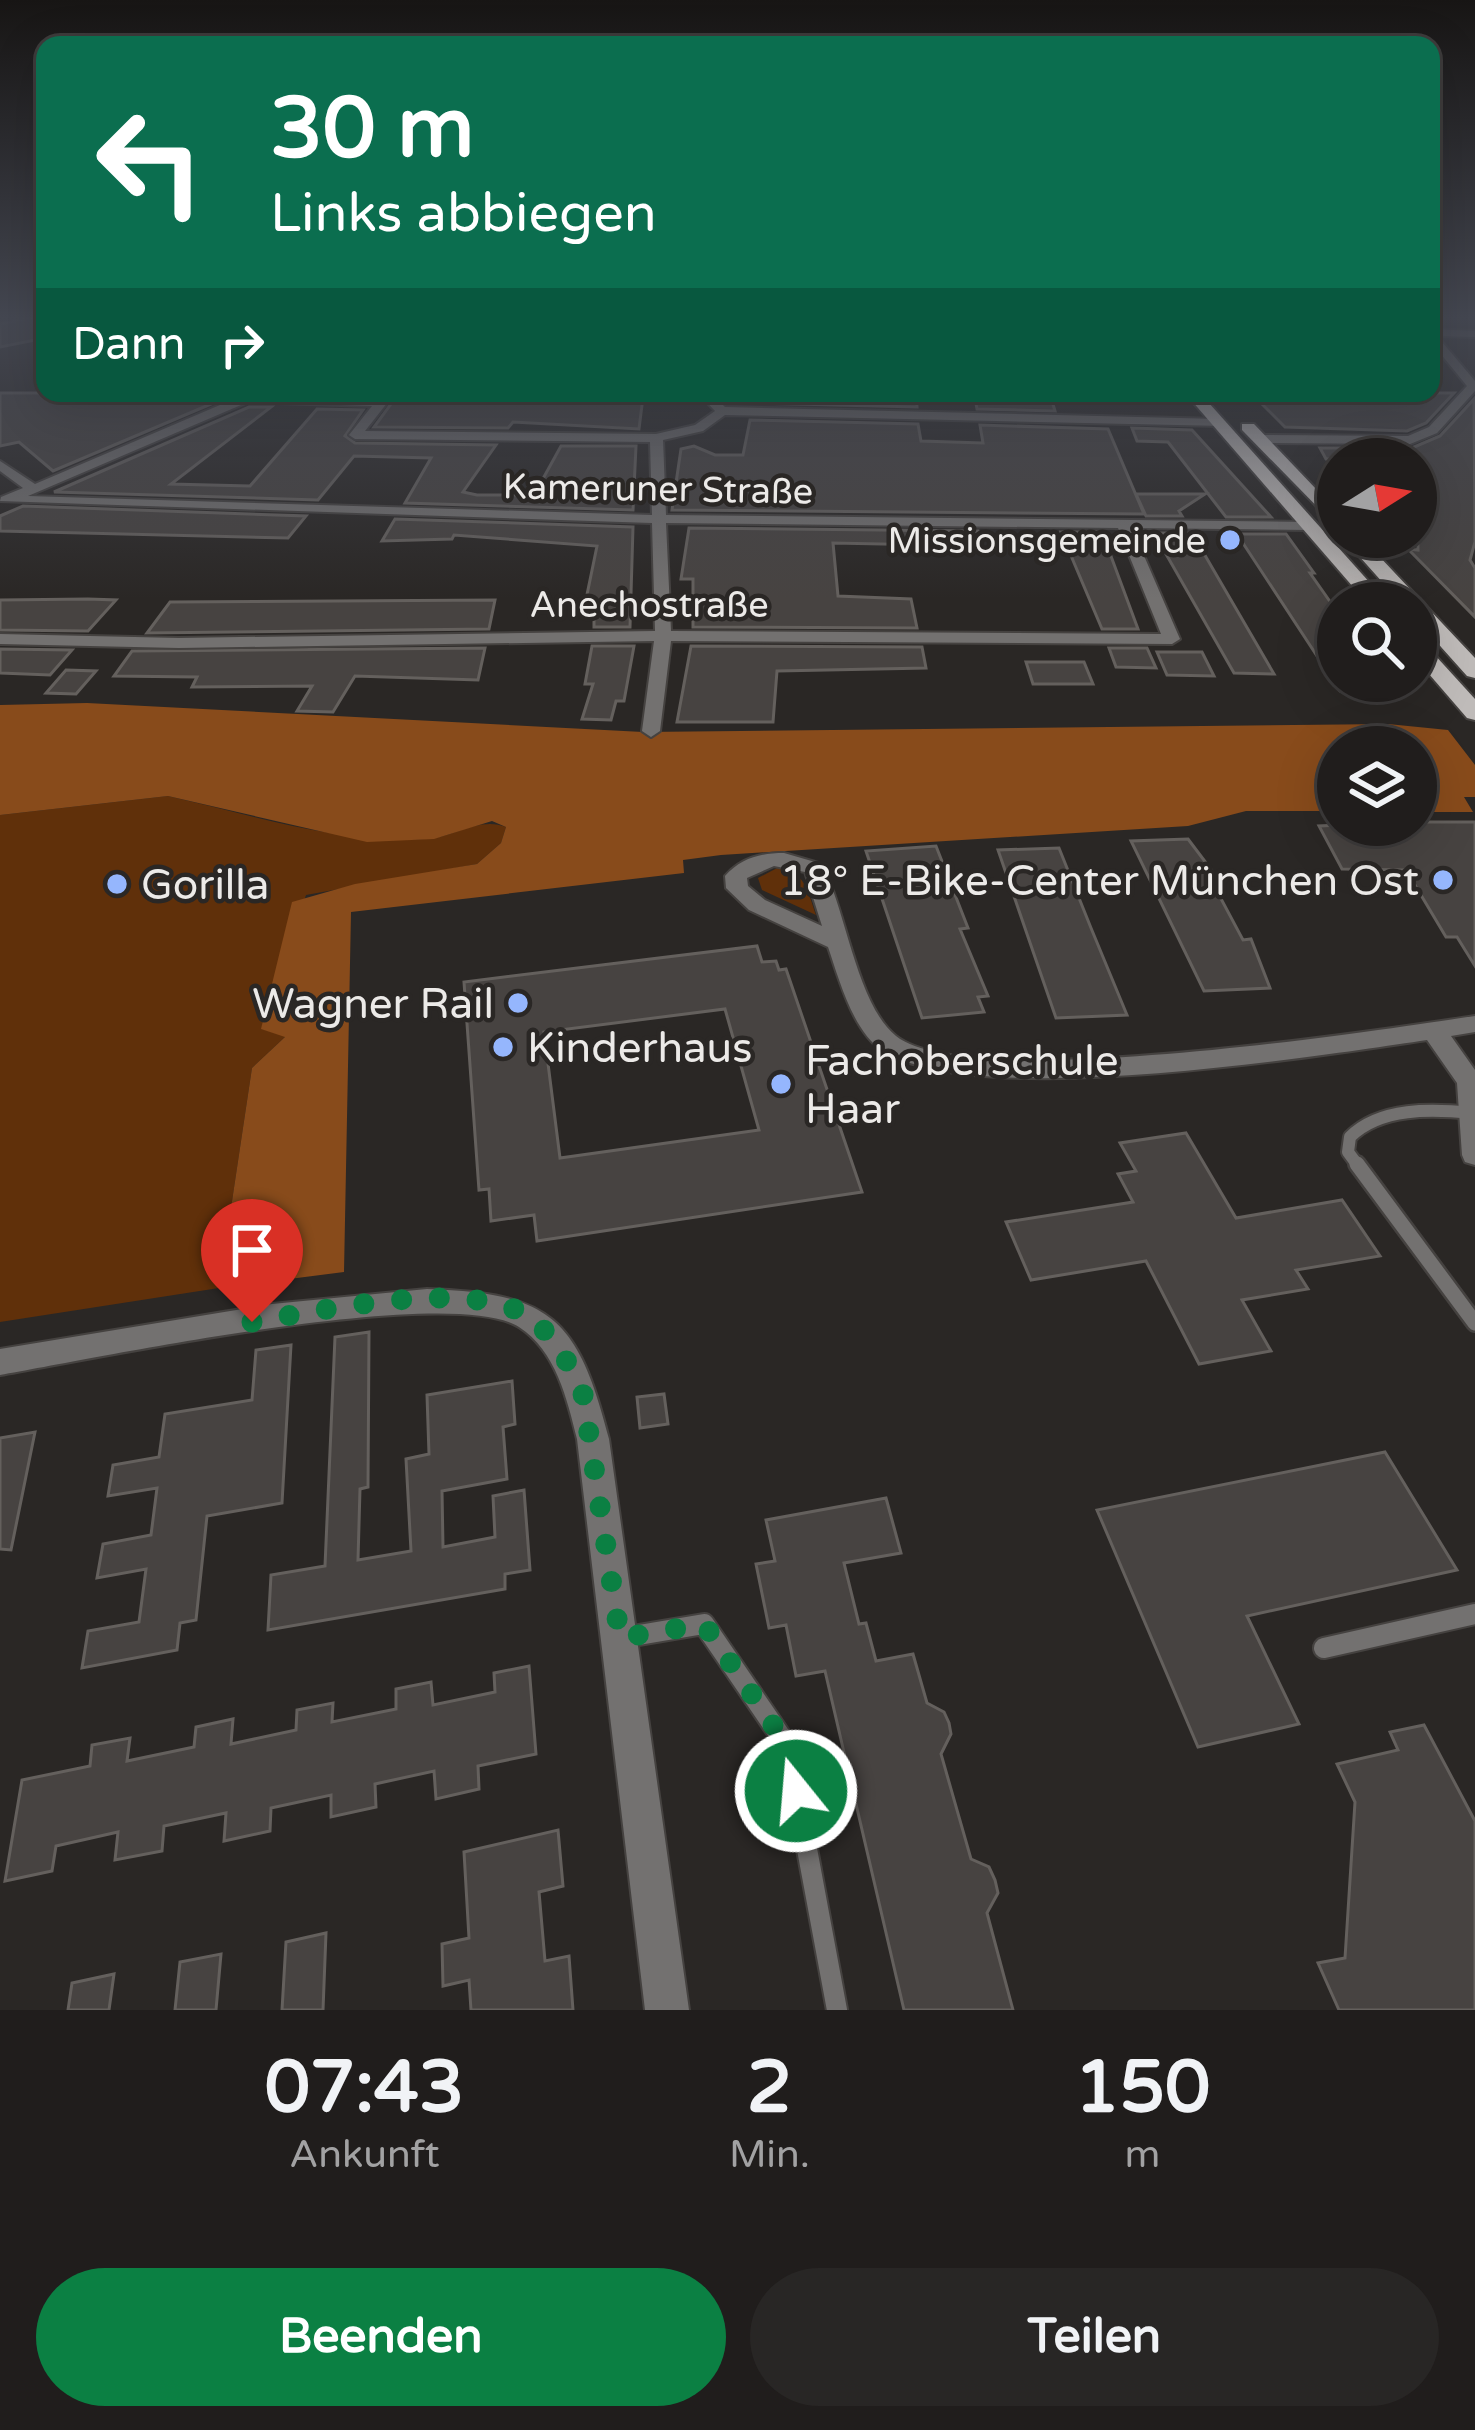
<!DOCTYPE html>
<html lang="de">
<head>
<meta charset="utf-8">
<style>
  body { margin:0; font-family:"Varela Round",sans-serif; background:#282625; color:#f1f3f6; height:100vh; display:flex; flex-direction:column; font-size:45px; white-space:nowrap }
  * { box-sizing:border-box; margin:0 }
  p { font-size:39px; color:#a2a2a3 }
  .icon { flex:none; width:66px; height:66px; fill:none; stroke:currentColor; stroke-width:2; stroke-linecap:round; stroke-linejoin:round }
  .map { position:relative; height:2010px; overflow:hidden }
  .sheet { display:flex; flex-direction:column; background:#201d1c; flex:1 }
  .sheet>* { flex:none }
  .hud { position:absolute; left:36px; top:36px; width:1404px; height:366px; border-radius:24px; box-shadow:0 12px 48px #0002,0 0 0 3px #3d3b3b; background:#0b6e4f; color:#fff; overflow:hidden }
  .needle { width:78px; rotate:79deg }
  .fabs { position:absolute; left:1317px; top:438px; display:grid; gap:24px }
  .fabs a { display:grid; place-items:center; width:120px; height:120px; border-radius:50%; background:#201d1c; box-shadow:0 12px 48px #0002,0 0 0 3px #3d3b3b; font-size:60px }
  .pin { position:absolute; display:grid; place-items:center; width:102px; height:102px; color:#fff; margin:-123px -51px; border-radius:50% 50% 50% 0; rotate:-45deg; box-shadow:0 0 12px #0007 }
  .pin .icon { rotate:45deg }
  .me { position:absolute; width:132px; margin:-66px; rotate:343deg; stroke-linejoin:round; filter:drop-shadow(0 0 9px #0008) }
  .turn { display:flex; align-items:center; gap:42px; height:252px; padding:0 36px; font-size:54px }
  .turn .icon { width:156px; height:156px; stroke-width:2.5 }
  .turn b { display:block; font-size:84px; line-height:102px }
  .then { display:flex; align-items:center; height:114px; padding:0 36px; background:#0003; gap:24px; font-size:45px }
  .eta { display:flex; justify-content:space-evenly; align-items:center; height:204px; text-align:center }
  .eta b { font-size:72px; font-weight:700; line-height:84px }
  .action { display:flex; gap:24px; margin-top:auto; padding:24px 36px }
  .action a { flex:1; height:138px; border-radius:72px; background:#0b8043; color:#fff; font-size:48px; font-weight:700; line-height:138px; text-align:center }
  .action a+a { background:#282625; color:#f1f3f6 }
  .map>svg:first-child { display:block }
  .green { fill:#60300a }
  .forest { fill:#884b1b }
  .building { fill:#474341; stroke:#64605d; stroke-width:3; fill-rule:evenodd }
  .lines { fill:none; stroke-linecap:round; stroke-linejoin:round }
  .service-far2-casing { stroke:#454240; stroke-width:16 }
  .service-far1-casing { stroke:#454240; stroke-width:20 }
  .service-casing { stroke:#454240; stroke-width:24 }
  .minor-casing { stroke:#454240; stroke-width:4 }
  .primary-casing { stroke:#454240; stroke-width:4 }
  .service-far2 { stroke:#737170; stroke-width:12 }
  .service-far1 { stroke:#737170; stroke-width:15 }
  .service { stroke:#737170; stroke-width:20 }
  .minor { fill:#737170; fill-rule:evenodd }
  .primary { fill:#bfbbb9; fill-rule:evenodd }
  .route { stroke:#0b8043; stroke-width:21; stroke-dasharray:0 37.8 }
  .poi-dot { fill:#95b6fd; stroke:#2a2725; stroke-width:4.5 }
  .labels { text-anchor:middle; stroke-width:9; stroke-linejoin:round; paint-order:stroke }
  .far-street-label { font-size:36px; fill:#eceae8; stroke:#2a2725 }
  .far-poi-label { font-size:36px; fill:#eceae8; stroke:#2a2725; text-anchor:end }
  .poi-label { font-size:42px; fill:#eceae8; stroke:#2a2725; text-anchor:start }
</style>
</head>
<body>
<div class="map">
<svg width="1475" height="2010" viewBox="0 0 1475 2010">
  <rect width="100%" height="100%" fill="#2a2725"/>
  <g class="green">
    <path d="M 168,796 C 252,815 338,844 425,839 C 453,838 479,816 506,827 L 501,843 L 477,864 L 306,895 L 262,1029 L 286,1036 L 252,1068 L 219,1288 L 0,1322 L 0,815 Z"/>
    <path d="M 777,868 C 805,870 808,892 816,915 L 762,890 L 758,878 Z"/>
  </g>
  <path class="forest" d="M 87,703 L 643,732 L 1388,724 L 1448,730 L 1475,765 L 1475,797 L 1464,797 L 1473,812 L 1416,812 L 1416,747 L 1338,747 L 1338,811 L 1246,811 L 1188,826 L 721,855 L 683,860 L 684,873 L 351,912 L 344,1272 L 219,1288 L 252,1068 L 285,1037 L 261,1029 L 292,902 L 355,884 L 477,864 L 501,843 L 506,827 L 492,821 L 434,839 L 367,842 L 168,796 L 0,815 L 0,705 Z"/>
  <g class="building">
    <path d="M 30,318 L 45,324 L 45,338 L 0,347 L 0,324 Z"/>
    <path d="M 0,393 L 237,393 L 53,471 L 19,442 L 0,446 Z"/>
    <path d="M 399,393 L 637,393 L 643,397 L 639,429 L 513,422 L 508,428 L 374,427 Z"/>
    <path d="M 754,393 L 916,395 L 917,407 L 753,403 Z"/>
    <path d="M 1251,393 L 1428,397 L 1425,393 L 1454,393 L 1426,423 L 1407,431 L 1285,427 Z"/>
    <path d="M 975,398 L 1052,401 L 1055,411 L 977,409 Z"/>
    <path d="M 1474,399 L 1475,542 L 1470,560 L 1475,568 L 1475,617 L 1408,549 L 1418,550 L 1416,459 L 1326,459 L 1320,448 L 1412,448 L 1440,436 Z"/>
    <path d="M 249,407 L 271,407 L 171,484 L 250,486 L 317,409 L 363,410 L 345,436 L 355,443 L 496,445 L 463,492 L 477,495 L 534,495 L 561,446 L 636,446 L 633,510 L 405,503 L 431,458 L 354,456 L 318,500 L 54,492 Z"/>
    <path d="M 750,420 L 918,424 L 921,441 L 983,443 L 980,425 L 1108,429 L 1144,514 L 672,510 L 681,449 L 694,446 L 715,455 L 743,455 Z"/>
    <path d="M 1132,428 L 1192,430 L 1271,517 L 1226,517 L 1168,442 L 1137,441 Z"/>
    <path d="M 1136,494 L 1205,494 L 1179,511 L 1182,516 L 1146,516 Z"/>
    <path d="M 23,506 L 306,516 L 288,538 L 0,531 L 0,516 Z"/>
    <path d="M 395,519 L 633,527 L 630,627 L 594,627 L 594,614 L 583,614 L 597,546 L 454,535 L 452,539 L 382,541 Z"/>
    <path d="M 689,528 L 978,531 L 981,546 L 833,543 L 838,596 L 911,599 L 917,628 L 693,627 L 693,579 L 681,579 Z"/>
    <path d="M 1061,532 L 1102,532 L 1138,629 L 1102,629 Z"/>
    <path d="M 1154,533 L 1192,533 L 1274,674 L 1234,673 Z"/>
    <path d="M 1237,534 L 1286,534 L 1314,573 L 1310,573 L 1338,613 L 1338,688 Z"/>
    <path d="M 88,599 L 116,600 L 88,631 L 0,630 L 0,600 Z"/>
    <path d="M 495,600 L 489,629 L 147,633 L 170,602 Z"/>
    <path d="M 592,646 L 634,646 L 624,701 L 616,701 L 611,720 L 582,719 L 593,684 L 585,684 Z"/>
    <path d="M 691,646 L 922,647 L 926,668 L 777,671 L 773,722 L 677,722 Z"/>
    <path d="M 485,648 L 478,680 L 355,676 L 333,712 L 297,711 L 312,686 L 192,687 L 197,677 L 114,676 L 132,651 Z"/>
    <path d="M 1109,648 L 1147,648 L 1156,668 L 1116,667 Z"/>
    <path d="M 0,649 L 72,650 L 50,675 L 0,673 Z"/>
    <path d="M 1157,652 L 1202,652 L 1214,676 L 1167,675 Z"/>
    <path d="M 1026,662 L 1084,662 L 1093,684 L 1033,684 Z"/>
    <path d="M 66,670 L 96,671 L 76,694 L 46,693 Z"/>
    <path d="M 1416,822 L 1475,822 L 1475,966 L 1457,937 L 1446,937 L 1406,870 L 1342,869 L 1319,826 Z"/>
    <path d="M 1188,839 L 1219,880 L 1211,880 L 1243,940 L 1251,939 L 1270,988 L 1204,991 L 1131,841 Z"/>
    <path d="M 936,846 L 968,928 L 960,929 L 988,996 L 978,997 L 984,1012 L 922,1018 L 866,851 Z"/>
    <path d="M 1059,848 L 1091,928 L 1127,1015 L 1056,1018 L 998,850 Z"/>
    <path d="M 757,946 L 762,962 L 776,961 L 779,970 L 786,969 L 862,1192 L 537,1241 L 534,1215 L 491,1221 L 489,1189 L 479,1190 L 464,982 ZM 725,1009 L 759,1130 L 560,1158 L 544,1032 Z"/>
    <path d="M 1186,1133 L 1236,1218 L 1342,1200 L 1380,1256 L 1296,1270 L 1308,1289 L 1242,1300 L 1271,1351 L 1199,1364 L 1146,1261 L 1031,1280 L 1006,1222 L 1133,1202 L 1118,1174 L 1136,1171 L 1120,1143 Z"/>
    <path d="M 369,1332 L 368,1487 L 360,1489 L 358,1560 L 411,1551 L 406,1459 L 429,1454 L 427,1395 L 512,1381 L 515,1424 L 503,1427 L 507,1479 L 442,1491 L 443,1547 L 495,1537 L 493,1496 L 524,1490 L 530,1570 L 505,1574 L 505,1589 L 268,1630 L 271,1575 L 325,1566 L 335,1337 Z"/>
    <path d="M 291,1345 L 282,1503 L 207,1516 L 196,1620 L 180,1623 L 177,1650 L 82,1668 L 88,1631 L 139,1622 L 146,1569 L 97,1578 L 103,1544 L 151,1535 L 157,1488 L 108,1496 L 113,1465 L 159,1457 L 165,1414 L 252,1400 L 256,1350 Z"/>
    <path d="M 664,1394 L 668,1424 L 640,1428 L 637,1397 Z"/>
    <path d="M 35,1432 L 11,1550 L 0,1549 L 0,1438 Z"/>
    <path d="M 1385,1452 L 1457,1570 L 1247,1616 L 1299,1724 L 1198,1747 L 1097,1510 Z"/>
    <path d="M 886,1498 L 901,1553 L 844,1563 L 859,1624 L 866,1623 L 876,1661 L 913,1654 L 927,1703 L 944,1712 L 949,1723 L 951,1734 L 941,1754 L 971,1859 L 989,1867 L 995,1880 L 998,1893 L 987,1913 L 1013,2010 L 904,2010 L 825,1671 L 796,1676 L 786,1625 L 769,1628 L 756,1564 L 775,1561 L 766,1520 Z"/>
    <path d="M 529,1666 L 536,1754 L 478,1766 L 479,1789 L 436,1799 L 434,1771 L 375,1784 L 376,1807 L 331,1817 L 331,1795 L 271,1808 L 270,1831 L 224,1841 L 226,1813 L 164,1826 L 162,1851 L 115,1860 L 118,1832 L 56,1846 L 52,1871 L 5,1881 L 22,1780 L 90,1766 L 92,1745 L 130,1738 L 127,1761 L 194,1747 L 196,1727 L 233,1719 L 231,1744 L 296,1730 L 297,1710 L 333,1703 L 332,1722 L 396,1709 L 396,1689 L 431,1682 L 433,1705 L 495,1692 L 494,1673 Z"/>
    <path d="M 1424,1725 L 1475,1821 L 1475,2010 L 1339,2010 L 1318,1963 L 1345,1958 L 1355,1802 L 1337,1764 L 1398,1750 L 1390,1732 Z"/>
    <path d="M 558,1830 L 563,1886 L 539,1892 L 545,1961 L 569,1956 L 573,2010 L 471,2010 L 469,1980 L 443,1986 L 442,1944 L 469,1938 L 464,1852 Z"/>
    <path d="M 326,1933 L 323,2010 L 282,2010 L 286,1942 Z"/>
    <path d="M 221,1954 L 216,2010 L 175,2010 L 180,1962 Z"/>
    <path d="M 114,1974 L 109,2010 L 68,2010 L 72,1983 Z"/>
  </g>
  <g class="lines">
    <g class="service-far2-casing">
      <path id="service-far2" d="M 1359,1167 L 1348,1152 L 1350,1137 C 1380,1107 1432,1109 1472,1113"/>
    </g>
    <g class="service-far1-casing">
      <path id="service-far1" d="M 1357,1164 L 1475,1323"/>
    </g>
    <g class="service-casing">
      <g id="service">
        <path d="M 621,1638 L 704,1624 L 788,1747 L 837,2010"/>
        <path d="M 1324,1648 L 1475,1614"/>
      </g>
    </g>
    <g class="minor-casing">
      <g id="minor">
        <path d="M 1431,329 L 1475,331 L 1475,337 L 1437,336 L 1475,381 L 1475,391 L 1437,433 L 1410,444 L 1260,443 L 1254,439 L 1260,435 L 1408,436 L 1429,427 L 1467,386 L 1431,342 Z"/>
        <path d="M 248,393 L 378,399 L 383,393 L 395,393 L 365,431 L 656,434 L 695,425 L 715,411 L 698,393 L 711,393 L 725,407 L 1219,419 L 1225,423 L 1223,426 L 725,415 L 703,431 L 663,440 L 666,515 L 1309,522 L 1316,526 L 1309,530 L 1132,528 L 1180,639 L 1172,644 L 671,641 L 660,731 L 651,737 L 642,731 L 654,641 L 179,648 L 0,644 L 0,634 L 179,638 L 655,631 L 652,523 L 0,501 L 1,497 L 23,488 L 0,471 L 0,461 L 35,484 ZM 248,402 L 372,406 L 349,435 L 355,439 L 650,442 L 652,515 L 28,496 ZM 666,523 L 1118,528 L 1161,634 L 671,631 Z"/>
        <path d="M 784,853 L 822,864 C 846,910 857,1005 896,1036 C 969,1094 1374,1031 1475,1016 L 1475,1032 L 1451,1036 L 1475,1070 L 1475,1165 L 1465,1162 L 1462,1155 L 1457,1083 L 1427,1040 C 1311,1057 978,1110 883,1051 C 853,1032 839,979 828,947 L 749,910 L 726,888 L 725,876 C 741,858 761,853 784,853 ZM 774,866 L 805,872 L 822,926 L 765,900 L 748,886 L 747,878 Z"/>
        <path d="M 427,1289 C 551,1293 578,1318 609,1439 L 689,2010 L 645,2010 L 577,1439 C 567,1399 556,1351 519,1327 C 450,1283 93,1359 0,1375 L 0,1349 L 272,1304 Z"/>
      </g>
    </g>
    <g class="primary-casing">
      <g id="primary">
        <path d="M 1185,393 L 1200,393 L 1388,603 L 1367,603 Z"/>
        <path d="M 1242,424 L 1254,424 L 1338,512 L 1338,528 L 1242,430 Z"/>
        <path d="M 1342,537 L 1361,537 L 1475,658 L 1475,678 L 1467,676 L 1416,619 L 1416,603 L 1401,603 Z"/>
        <path d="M 1416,640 L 1423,642 L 1475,699 L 1475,720 L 1467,718 L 1416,659 Z"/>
      </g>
    </g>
    <use href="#service-far2" class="service-far2"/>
    <use href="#service-far1" class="service-far1"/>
    <use href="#service" class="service"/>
    <use href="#minor" class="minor"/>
    <use href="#primary" class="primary"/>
  </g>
  <linearGradient id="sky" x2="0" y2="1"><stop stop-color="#171514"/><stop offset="0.53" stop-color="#444751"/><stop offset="1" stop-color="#444751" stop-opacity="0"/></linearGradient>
  <rect width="1475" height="599" fill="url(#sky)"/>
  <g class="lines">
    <path class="route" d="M 252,1322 C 320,1311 458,1280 521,1312 C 550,1327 571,1366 583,1394 L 620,1638 L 704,1624 L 788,1747 L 796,1791"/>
  </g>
  <g class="poi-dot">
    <circle cx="1230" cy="540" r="12"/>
    <circle cx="1443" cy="880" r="12"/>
    <circle cx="117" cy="884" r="12"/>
    <circle cx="518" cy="1003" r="12"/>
    <circle cx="503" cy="1047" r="12"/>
    <circle cx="781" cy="1084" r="12"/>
  </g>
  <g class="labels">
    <g class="far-street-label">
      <text transform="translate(658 488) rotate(1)" y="13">Kameruner Straße</text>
      <text x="649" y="617">Anechostraße</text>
    </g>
    <g class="far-poi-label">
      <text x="1206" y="553">Missionsgemeinde</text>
    </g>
    <g class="poi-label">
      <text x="1419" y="895" text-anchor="end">18° E-Bike-Center München Ost</text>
      <text x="141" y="899">Gorilla</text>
      <text x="494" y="1018" text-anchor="end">Wagner Rail</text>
      <text x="527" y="1062">Kinderhaus</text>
      <text x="805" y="1075">Fachoberschule<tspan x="805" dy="48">Haar</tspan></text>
    </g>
  </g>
</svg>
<div class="fabs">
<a><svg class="needle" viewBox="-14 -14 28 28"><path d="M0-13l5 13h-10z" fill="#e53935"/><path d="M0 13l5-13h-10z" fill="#a2a2a3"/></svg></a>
<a><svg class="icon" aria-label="search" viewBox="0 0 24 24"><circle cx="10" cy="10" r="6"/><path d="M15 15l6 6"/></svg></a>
<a><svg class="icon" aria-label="layers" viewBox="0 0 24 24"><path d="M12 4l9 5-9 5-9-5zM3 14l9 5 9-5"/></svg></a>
</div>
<div class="pin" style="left:252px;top:1322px;background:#d93025"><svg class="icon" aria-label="arrive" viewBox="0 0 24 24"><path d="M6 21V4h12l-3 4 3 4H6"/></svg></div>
<svg class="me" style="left:796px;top:1791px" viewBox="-20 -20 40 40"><circle r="17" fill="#0b8043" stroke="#fff" stroke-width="3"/><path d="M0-11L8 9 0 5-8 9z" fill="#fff"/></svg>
<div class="hud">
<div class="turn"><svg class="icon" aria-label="left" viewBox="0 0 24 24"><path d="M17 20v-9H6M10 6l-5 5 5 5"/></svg><div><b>30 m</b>Links abbiegen</div></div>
<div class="then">Dann<svg class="icon" aria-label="right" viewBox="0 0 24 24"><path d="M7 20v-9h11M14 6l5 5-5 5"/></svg></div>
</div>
</div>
<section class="sheet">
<div class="eta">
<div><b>07:43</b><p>Ankunft</p></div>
<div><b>2</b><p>Min.</p></div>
<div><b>150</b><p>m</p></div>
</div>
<div class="action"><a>Beenden</a><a>Teilen</a></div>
</section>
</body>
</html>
